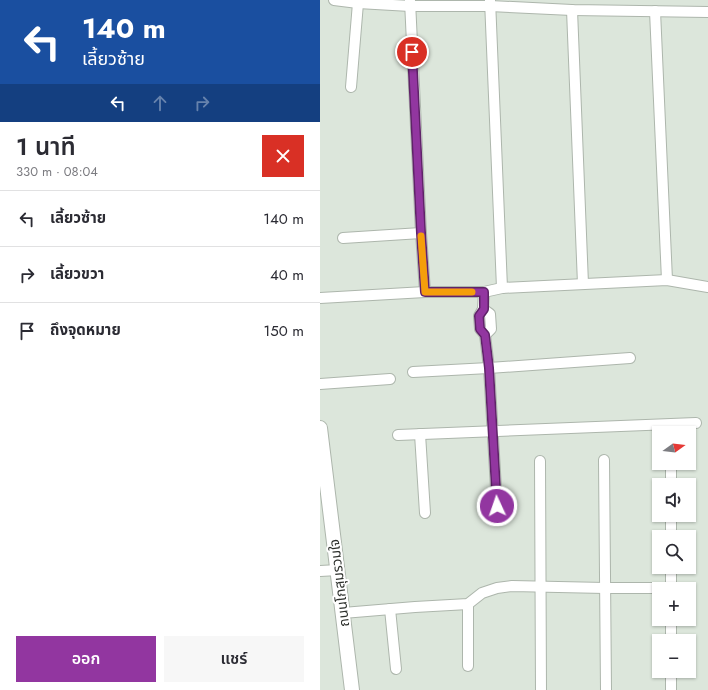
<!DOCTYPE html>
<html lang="th">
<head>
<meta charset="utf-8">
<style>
  body { margin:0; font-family:Jost,"Noto Sans Thai",sans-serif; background:#f7f7f7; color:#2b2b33; height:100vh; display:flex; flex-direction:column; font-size:15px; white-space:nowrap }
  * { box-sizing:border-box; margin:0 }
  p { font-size:13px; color:#7c7c81 }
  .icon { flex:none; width:22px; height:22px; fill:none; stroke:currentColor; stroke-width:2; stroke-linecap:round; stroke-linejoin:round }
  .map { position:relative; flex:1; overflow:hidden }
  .sheet { display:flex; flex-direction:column; background:#fff; width:320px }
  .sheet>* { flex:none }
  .guide { background:#1a4fa0; color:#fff; overflow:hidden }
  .needle { width:26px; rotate:75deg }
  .fabs { position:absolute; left:332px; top:426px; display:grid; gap:8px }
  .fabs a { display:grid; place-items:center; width:44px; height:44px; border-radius:0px; background:#fff; box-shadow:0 1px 3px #0004; font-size:20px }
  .pin { position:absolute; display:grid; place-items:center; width:34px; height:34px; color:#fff; margin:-17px; border:2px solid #fff; border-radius:50%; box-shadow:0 1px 4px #0007 }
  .me { position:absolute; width:44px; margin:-22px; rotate:357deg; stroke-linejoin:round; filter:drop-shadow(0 0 3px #0008) }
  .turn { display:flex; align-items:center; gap:14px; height:84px; padding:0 16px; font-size:18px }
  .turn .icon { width:52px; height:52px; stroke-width:2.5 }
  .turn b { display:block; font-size:28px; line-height:34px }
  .lanes { display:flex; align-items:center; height:38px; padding:0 16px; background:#0003; justify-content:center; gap:20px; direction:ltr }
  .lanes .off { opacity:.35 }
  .round { display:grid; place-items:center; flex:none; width:42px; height:42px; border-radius:0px; background:#f7f7f7 }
  .headline { display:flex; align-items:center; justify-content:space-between; height:68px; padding:0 16px }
  h1 { font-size:24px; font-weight:600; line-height:30px }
  .button { display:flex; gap:8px; margin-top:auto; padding:8px 16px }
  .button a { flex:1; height:46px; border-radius:0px; background:#9236a0; color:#fff; font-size:16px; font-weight:600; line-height:46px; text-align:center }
  .button a+a { background:#f7f7f7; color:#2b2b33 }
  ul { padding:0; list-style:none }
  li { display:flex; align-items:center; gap:12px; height:56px; padding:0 16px; border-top:1px solid #e1e1e2 }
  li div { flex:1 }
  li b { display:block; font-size:15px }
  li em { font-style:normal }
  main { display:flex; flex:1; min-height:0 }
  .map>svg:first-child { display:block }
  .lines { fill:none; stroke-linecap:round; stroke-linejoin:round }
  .street-casing { stroke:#adb6ac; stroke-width:12 }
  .secondary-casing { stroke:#adb6ac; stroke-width:16 }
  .street { stroke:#fff; stroke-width:10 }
  .secondary { stroke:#fff; stroke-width:14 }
  .route-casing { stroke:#5f2368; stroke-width:10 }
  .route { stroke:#9236a0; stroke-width:7 }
  .slow { stroke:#f59e0b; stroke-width:7 }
  .labels { text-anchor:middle; stroke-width:4; stroke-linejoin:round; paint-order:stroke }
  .street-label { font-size:14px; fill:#2d302c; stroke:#fff }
</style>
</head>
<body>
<main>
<section class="sheet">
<div class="guide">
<div class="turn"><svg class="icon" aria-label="left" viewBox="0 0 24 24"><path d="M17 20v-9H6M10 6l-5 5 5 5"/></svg><div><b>140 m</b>เลี้ยวซ้าย</div></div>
<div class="lanes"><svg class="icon" aria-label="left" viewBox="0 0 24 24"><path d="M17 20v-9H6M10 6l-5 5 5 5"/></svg><svg class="icon off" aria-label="ahead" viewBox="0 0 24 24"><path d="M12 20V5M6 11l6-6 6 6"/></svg><svg class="icon off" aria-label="right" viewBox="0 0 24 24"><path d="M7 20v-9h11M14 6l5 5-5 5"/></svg></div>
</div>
<div class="headline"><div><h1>1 นาที</h1><p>330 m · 08:04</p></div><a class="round" style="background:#d93025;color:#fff"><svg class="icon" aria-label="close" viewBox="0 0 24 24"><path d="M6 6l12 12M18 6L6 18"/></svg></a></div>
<ul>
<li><svg class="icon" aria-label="left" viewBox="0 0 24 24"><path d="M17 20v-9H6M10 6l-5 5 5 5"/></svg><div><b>เลี้ยวซ้าย</b></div><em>140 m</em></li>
<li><svg class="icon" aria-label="right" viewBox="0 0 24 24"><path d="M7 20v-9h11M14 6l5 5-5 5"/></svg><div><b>เลี้ยวขวา</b></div><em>40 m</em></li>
<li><svg class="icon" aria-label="arrive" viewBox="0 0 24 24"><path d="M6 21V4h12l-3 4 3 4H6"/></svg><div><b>ถึงจุดหมาย</b></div><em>150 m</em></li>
</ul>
<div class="button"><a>ออก</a><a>แชร์</a></div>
</section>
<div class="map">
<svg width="388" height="690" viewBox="0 0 388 690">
  <rect width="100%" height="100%" fill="#dce6db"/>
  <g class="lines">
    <g class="street-casing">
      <g id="street">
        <path d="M 14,0 L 38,3 L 90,6 L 170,6 L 252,10 L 388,12"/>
        <path d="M 170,0 L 182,288"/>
        <path d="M 90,1 L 101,233 L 105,292"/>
        <path d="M 252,10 L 263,284"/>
        <path d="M 335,11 L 347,280"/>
        <path d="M 31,87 L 38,3"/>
        <path d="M 23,238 L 101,233"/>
        <path d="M 164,292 L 163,309 L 159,316 L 160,329 L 165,335 L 169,368 L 177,506"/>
        <path d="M 0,298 L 105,292 L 164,292 L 182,288 L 347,280 L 388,287"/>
        <path d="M 163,309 L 170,314 L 171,329 L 165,335"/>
        <path d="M 93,372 L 169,368 L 310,358"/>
        <path d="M 0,384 L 70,379"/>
        <path d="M 100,434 L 105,513"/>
        <path d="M 78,435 L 376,423"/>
        <path d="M 284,460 L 286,690"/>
        <path d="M 220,461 L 221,690"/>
        <path d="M 351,463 L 351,485"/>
        <path d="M 351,515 L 351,537"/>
        <path d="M 351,567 L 351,589"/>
        <path d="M 0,571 L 18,570"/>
        <path d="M 148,604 L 148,666"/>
        <path d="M 70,609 L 76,669"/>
        <path d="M 23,613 L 95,607 L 148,604 L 162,593 L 177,588 L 192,586 L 285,588 L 351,588"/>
        <path d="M 351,641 L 351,619"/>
        <path d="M 351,690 L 351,671"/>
      </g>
    </g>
    <g class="secondary-casing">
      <path id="secondary" d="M 0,428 L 32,690"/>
    </g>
    <use href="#street" class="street"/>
    <use href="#secondary" class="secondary"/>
  </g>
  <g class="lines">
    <g class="route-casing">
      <path id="route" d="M 92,52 L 101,233 L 105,292 L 164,292 L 164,309 L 159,316 L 160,329 L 165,335 L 169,368 L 177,506"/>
    </g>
    <use href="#route" class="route"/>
    <path class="slow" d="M 101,236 L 105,292 L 152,292"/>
  </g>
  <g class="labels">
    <g class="street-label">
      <text transform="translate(19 583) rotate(-97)" y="5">ถนนโกสุมรวมใจ</text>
    </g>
  </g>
</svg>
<div class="fabs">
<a><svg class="needle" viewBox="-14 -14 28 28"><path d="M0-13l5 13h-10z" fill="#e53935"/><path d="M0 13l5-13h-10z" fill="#7c7c81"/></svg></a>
<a><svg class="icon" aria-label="sound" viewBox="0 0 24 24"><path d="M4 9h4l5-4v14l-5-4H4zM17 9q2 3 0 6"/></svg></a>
<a><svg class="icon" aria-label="search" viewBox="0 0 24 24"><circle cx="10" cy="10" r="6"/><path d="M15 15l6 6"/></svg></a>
<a>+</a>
<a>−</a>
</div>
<div class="pin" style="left:92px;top:52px;background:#d93025"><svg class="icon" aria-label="arrive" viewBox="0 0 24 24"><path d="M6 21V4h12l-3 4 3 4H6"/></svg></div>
<svg class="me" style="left:177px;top:506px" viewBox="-20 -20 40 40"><circle r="17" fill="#9236a0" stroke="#fff" stroke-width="3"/><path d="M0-11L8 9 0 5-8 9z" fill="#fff"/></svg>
</div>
</main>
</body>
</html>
